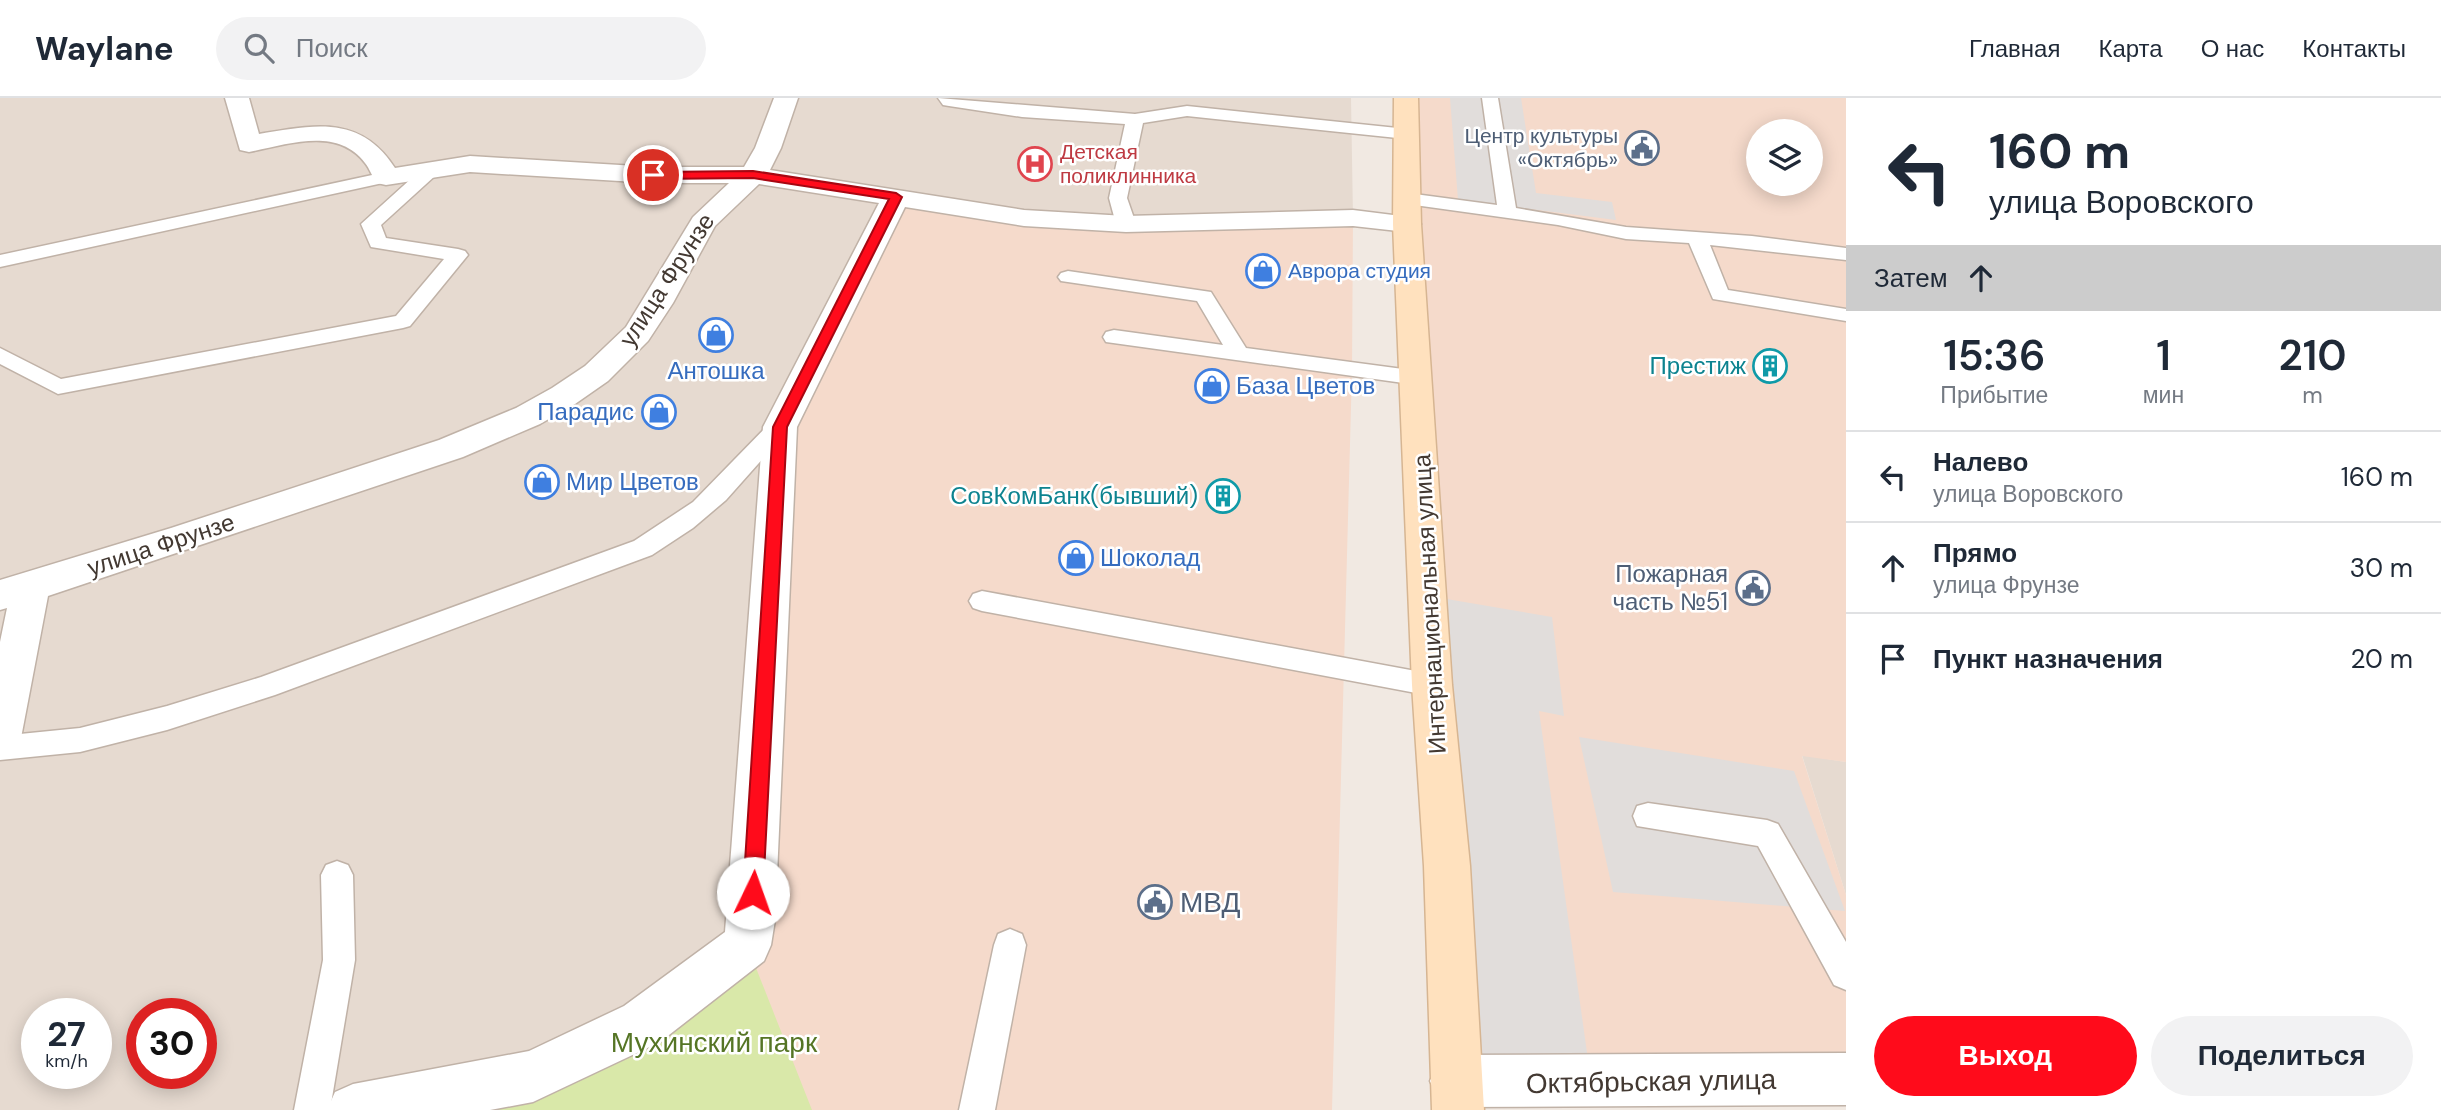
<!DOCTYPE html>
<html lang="ru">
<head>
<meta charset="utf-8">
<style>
  body { margin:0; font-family:"DM Sans",sans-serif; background:#f2f2f3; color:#1f2937; height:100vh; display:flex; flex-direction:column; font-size:26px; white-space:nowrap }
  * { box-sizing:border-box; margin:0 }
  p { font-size:23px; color:#747a83 }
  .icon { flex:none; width:38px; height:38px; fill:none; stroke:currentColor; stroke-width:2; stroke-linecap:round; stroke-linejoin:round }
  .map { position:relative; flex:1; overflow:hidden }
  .drawer { display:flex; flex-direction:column; background:#fff; width:595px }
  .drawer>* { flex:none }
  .hud { background:#fff; color:#1f2937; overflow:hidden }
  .controls { position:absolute; left:1746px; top:21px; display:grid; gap:14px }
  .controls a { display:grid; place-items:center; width:77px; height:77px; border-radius:50%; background:#fff; box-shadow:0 4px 18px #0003; font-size:35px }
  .speed { position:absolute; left:21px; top:900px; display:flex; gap:14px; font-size:35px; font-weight:700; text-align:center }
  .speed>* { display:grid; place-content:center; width:91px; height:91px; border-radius:50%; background:#fff; box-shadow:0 4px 18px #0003; line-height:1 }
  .speed small { font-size:18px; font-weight:400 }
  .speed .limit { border:10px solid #d22; background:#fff; color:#111 }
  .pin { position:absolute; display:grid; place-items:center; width:60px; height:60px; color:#fff; margin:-30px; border:4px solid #fff; border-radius:50%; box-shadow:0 2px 7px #0007 }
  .me { position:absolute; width:77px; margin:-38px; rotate:3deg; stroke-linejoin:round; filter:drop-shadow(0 0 5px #0008) }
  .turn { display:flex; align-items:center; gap:24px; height:147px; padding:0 28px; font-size:32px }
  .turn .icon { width:91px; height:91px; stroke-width:2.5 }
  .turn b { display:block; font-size:49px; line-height:60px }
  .then { display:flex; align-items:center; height:66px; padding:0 28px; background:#0003; gap:14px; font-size:26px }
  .eta { display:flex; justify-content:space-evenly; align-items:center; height:119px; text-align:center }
  .eta b { font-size:42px; font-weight:600; line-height:49px }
  .button { display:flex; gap:14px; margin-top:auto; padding:14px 28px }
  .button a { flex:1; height:80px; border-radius:42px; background:#ff0b1b; color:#fff; font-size:28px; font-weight:600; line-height:80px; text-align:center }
  .button a+a { background:#f2f2f3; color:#1f2937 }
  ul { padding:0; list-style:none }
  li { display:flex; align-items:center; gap:21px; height:91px; padding:0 28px; border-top:2px solid #e0e1e3 }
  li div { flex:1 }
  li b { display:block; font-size:26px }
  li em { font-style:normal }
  header { display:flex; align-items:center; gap:42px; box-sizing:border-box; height:98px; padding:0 35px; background:#fff; border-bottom:2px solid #e0e1e3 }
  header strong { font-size:33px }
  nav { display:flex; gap:38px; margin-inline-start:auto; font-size:24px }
  .search { width:490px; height:63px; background:#f2f2f3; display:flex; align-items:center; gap:18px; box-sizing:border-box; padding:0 24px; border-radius:38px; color:#747a83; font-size:26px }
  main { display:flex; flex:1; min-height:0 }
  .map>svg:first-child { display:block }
  .residential { fill:#e6dad0; fill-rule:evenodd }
  .commercial { fill:#f5dacb; fill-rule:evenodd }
  .green { fill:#d9e8a9 }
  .parking { fill:#e1dddb }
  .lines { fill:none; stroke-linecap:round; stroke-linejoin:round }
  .lane-casing { stroke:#c0b2a7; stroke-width:3 }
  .street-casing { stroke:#c0b2a7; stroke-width:3 }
  .secondary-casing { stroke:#d6b592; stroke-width:3 }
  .lane { fill:#fff; fill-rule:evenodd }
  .street { fill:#fff; fill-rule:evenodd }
  .secondary { fill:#ffe1be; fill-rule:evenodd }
  .route { fill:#ff0b1b; stroke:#a60712; stroke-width:2 }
  .labels { text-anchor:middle; stroke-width:5; stroke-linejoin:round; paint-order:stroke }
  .far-service-label { font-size:21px; fill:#4e5e75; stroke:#fff; text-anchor:end }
  .far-health-label { font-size:21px; fill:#be3a42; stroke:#fff; text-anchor:start }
  .far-shop-label { font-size:21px; fill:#366cbe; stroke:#fff; text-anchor:start }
  .street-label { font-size:24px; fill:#433932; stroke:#fff }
  .culture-label { font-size:24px; fill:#0d838f; stroke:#fff; text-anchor:end }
  .shop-label { font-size:24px; fill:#366cbe; stroke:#fff; text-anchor:start }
  .service-label { font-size:24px; fill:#4e5e75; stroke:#fff; text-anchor:end }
  .near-service-label { font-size:28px; fill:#4e5e75; stroke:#fff; text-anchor:start }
  .near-park-label { font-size:28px; fill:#557525; stroke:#fff }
  .near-street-label { font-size:28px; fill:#433932; stroke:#fff }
</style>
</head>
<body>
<header>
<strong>Waylane</strong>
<div class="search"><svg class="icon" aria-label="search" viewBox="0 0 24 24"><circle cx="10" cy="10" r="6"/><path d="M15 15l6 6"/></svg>Поиск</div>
<nav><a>Главная</a><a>Карта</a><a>О нас</a><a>Контакты</a></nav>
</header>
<main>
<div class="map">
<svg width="1846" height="1012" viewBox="0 0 1846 1012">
  <rect width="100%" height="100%" fill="#f1e9e2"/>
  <g class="residential">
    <path d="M 0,0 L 1351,0 L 1353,120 L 751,822 L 642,926 L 353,1012 L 0,1012 ZM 37,915 L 96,915 L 96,975 L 37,975 ZM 142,915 L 201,915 L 201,975 L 142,975 Z"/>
    <path d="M 1802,657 L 1846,664 L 1846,797 Z"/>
  </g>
  <g class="commercial">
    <path d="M 1406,0 L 1846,0 L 1846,664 L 1802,658 L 1846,797 L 1846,981 L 1456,983 ZM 1759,33 L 1811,33 L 1811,86 L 1759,86 Z"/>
    <path d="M 896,99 L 1024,120 L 1353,120 L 1352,272 L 1332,1012 L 798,1012 L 747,847 L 780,329 Z"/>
  </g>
  <path class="green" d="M 747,847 L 812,1012 L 308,1012 L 533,978 Z"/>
  <g class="parking">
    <path d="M 1450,0 L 1521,0 L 1536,95 L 1612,104 L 1616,122 L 1458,102 Z"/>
    <path d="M 1429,498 L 1552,519 L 1564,618 L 1539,613 L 1591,983 L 1456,983 Z"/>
    <path d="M 1579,639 L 1794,673 L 1845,813 L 1613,794 Z"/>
  </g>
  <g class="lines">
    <g class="lane-casing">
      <g id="lane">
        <path d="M 938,0 L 1135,16 L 1187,8 L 1407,31 L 1416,36 L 1407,41 L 1187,18 L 1143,25 L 1127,100 L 1136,126 L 1126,132 L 1116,126 L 1109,100 L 1125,26 L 1022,19 L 949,8 L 943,7 Z"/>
        <path d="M 1482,0 L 1498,0 L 1516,110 L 1626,129 L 1752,138 L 1846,150 L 1846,162 L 1710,147 L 1728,192 L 1846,211 L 1846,223 L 1713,201 L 1689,145 L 1626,141 L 1558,127 L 1400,105 L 1398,101 L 1400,97 L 1407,95 L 1497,107 Z"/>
        <path d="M 430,68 L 439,73 L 436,77 L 381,127 L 386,140 L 458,151 L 465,153 L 468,157 L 410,228 L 403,230 L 58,296 L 0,266 L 0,250 L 61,281 L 396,218 L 444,161 L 371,149 L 361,126 L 424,69 Z"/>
        <path d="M 386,74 L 392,75 L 395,79 L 392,83 L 0,169 L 0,157 Z"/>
        <path d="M 1068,173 L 1211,194 L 1246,250 L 1418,273 L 1426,275 L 1429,280 L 1426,285 L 1418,287 L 1106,244 L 1103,239 L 1106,234 L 1114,232 L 1223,247 L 1197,203 L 1061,183 L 1058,179 L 1061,175 Z"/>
        <path d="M 780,321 L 788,323 L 791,329 L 726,402 L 693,430 L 652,457 L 275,597 L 167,632 L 80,654 L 0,662 L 0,638 L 80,630 L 167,608 L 261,579 L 634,443 L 693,404 L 772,323 Z"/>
        <path d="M 982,493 L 1432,576 L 1442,579 L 1446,587 L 1442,595 L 1432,598 L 982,513 L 973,510 L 969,503 L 973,496 Z"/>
        <path d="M 1648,705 L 1767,722 L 1778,726 L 1846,844 L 1846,892 L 1834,887 L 1758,748 L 1637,728 L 1633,718 L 1637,708 Z"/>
        <path d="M 337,763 L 348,767 L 353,777 L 355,862 L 330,1012 L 294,1012 L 323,862 L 321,777 L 326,767 Z"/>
        <path d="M 1010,831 L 1022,836 L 1026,847 L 995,1012 L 959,1012 L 994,847 L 998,836 Z"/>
      </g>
    </g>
    <g class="street-casing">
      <g id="street">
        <path d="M 225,0 L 249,0 L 259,36 C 314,27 360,16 395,70 L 470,58 L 653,69 L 744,69 L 755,50 L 774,0 L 798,0 L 781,50 L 770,72 L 1024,112 L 1126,118 L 1353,112 L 1417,120 L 1421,126 L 1417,132 L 1407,134 L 1353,128 L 1126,134 L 1024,128 L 905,109 L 797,329 L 775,822 L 771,847 L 764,863 L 660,944 L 533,1004 L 490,1012 L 327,1012 L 335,994 L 353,986 L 529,953 L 624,908 L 725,834 L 763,329 L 879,105 L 759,86 L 715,128 L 673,205 L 648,243 L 608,283 L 575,306 L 540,326 L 463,359 L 48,498 L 21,640 L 15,653 L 0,658 L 0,544 L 7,510 L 0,512 L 0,482 L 171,430 L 439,342 L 516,310 L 552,290 L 585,268 L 626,229 L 693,119 L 729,85 L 653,85 L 470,74 L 386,87 L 377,85 C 372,79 370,71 365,65 C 337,28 287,47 249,54 L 240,52 Z"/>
        <path d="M 1846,955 L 1846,1007 L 1456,1009 L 1438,1001 L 1430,983 L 1438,965 L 1456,957 Z"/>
      </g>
    </g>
    <g class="secondary-casing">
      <path id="secondary" d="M 1394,0 L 1418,0 L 1421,126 L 1452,587 L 1470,768 L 1484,1012 L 1432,1012 L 1424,768 L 1412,587 L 1393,126 Z"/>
    </g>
    <use href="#lane" class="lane"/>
    <use href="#street" class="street"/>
    <use href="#secondary" class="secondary"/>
  </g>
  <path class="route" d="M 753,73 L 896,95 L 902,99 L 787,329 L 763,795 L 760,801 L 753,804 L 746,801 L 743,795 L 773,329 L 889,101 L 753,80 L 653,81 L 647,77 L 653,74 Z"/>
  <defs>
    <g id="civic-ring" transform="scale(1.75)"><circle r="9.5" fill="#fff" stroke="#5c6f8a" stroke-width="1.5"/><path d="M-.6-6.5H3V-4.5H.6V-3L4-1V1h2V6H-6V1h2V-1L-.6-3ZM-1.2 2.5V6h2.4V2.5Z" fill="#5c6f8a"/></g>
    <g id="hospital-ring" transform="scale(1.75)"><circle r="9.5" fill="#fff" stroke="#e0444e" stroke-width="1.5"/><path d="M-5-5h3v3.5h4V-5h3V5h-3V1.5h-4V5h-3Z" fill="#e0444e"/></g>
    <g id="shop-ring" transform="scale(1.75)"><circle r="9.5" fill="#fff" stroke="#3f7fe0" stroke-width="1.5"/><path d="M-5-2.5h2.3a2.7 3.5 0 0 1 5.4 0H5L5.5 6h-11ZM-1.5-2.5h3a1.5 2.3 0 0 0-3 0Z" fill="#3f7fe0"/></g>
    <g id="building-ring" transform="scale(1.75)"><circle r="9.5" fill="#fff" stroke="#0f9aa8" stroke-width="1.5"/><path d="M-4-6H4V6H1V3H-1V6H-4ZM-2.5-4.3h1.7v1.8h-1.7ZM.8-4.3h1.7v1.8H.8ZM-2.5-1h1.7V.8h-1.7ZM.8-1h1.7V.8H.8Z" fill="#0f9aa8"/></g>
  </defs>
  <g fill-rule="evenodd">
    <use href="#civic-ring" x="1642" y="50"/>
    <use href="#hospital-ring" x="1035" y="66"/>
    <use href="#shop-ring" x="1263" y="173"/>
    <use href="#shop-ring" x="716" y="237"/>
    <use href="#building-ring" x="1770" y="268"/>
    <use href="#shop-ring" x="1212" y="288"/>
    <use href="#shop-ring" x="659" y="314"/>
    <use href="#shop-ring" x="542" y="384"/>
    <use href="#building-ring" x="1223" y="398"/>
    <use href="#shop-ring" x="1076" y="460"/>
    <use href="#civic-ring" x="1753" y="490"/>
    <use href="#civic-ring" x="1155" y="804"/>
  </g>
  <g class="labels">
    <g class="far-service-label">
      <text x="1618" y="45">Центр культуры<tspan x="1618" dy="24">«Октябрь»</tspan></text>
    </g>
    <g class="far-health-label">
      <text x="1060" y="61">Детская<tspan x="1060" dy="24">поликлинника</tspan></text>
    </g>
    <g class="far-shop-label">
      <text x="1288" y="180">Аврора студия</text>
    </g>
    <g class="street-label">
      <text transform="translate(667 182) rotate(-57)" y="8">улица Фрунзе</text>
      <text transform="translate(161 447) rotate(-18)" y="8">улица Фрунзе</text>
      <text transform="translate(1430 506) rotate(-93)" y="8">Интернациональная улица</text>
    </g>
    <g class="culture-label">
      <text x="1746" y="276">Престиж</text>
      <text x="1198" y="406">СовКомБанк(бывший)</text>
    </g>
    <g class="shop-label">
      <text x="716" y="281" text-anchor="middle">Антошка</text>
      <text x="1236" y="296">База Цветов</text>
      <text x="634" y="322" text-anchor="end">Парадис</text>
      <text x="566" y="392">Мир Цветов</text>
      <text x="1100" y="468">Шоколад</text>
    </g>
    <g class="service-label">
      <text x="1728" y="484">Пожарная<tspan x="1728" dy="28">часть №51</tspan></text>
    </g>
    <g class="near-service-label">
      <text x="1180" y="814">МВД</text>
    </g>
    <g class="near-park-label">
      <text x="714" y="954">Мухинский парк</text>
    </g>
    <g class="near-street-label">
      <text transform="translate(1651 983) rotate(-1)" y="10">Октябрьская улица</text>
    </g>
  </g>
</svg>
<div class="controls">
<a><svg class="icon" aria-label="layers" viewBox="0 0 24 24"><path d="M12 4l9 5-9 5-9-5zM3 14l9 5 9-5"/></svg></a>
</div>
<div class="speed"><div>27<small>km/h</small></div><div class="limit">30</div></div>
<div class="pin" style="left:653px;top:77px;background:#d93025"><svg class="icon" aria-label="arrive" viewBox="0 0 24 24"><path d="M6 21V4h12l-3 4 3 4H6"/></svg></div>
<svg class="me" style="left:753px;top:795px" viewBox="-20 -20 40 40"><circle r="19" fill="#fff"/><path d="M0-13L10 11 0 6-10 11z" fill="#ff0b1b"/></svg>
</div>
<section class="drawer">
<div class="hud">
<div class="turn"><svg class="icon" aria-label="left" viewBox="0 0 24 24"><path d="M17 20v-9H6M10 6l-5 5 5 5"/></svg><div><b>160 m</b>улица Воровского</div></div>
<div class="then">Затем<svg class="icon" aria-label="ahead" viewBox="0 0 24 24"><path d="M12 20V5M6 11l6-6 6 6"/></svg></div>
</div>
<div class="eta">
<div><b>15:36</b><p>Прибытие</p></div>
<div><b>1</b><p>мин</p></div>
<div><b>210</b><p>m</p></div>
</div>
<ul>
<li><svg class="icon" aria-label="left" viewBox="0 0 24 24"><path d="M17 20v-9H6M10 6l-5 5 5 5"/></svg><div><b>Налево</b><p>улица Воровского</p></div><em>160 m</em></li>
<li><svg class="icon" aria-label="ahead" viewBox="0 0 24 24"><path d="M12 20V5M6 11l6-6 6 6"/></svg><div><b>Прямо</b><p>улица Фрунзе</p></div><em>30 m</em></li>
<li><svg class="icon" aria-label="arrive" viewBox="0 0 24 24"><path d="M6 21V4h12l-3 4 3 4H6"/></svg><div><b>Пункт назначения</b></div><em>20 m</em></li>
</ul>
<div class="button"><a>Выход</a><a>Поделиться</a></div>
</section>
</main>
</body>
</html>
